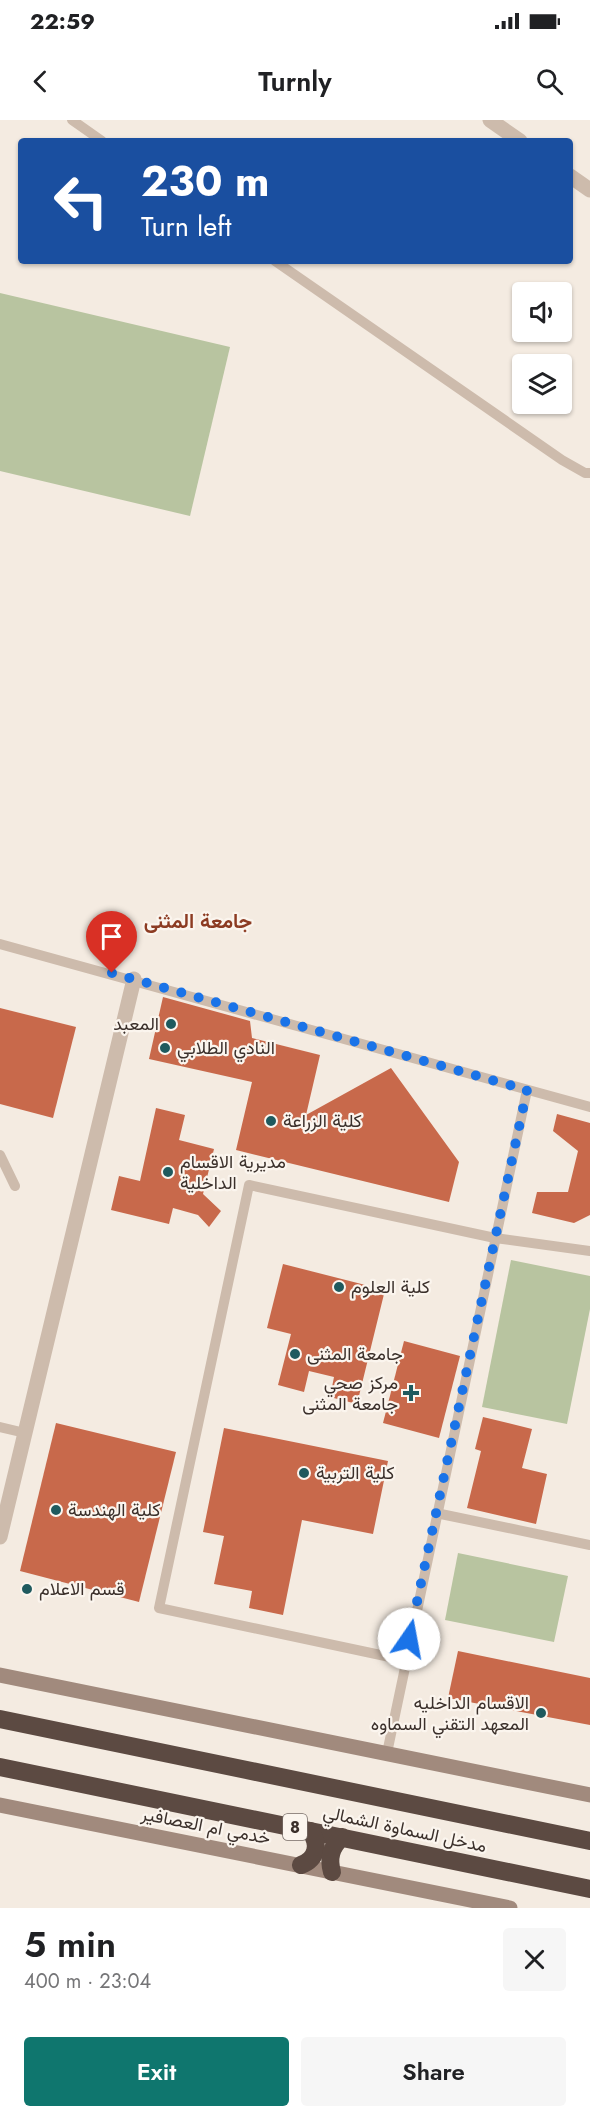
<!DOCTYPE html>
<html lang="en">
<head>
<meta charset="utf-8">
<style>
  body { margin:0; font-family:Jost,Vazirmatn,sans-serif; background:#f6f6f6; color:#202124; height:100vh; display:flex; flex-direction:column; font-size:22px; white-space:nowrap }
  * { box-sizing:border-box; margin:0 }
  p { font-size:20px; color:#757577 }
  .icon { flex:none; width:33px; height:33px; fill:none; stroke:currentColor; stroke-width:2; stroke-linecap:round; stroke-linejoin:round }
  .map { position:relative; height:1788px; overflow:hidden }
  .details { display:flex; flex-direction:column; background:#fff; flex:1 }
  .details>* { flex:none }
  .top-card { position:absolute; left:18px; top:18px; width:555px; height:126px; border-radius:6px; box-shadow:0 2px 4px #0004; background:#1a4fa0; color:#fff; overflow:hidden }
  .tools { position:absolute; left:512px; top:162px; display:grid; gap:12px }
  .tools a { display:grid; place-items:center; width:60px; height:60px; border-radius:6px; background:#fff; box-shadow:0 2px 4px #0004; font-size:30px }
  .pin { position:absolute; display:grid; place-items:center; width:51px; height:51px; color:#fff; margin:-62px -26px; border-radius:50% 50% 50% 0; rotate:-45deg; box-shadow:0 0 6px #0007 }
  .pin .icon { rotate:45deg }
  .me { position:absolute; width:66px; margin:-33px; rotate:12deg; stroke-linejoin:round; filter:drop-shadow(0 0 4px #0008) }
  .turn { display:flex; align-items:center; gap:21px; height:126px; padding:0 24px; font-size:27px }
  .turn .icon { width:78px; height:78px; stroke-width:2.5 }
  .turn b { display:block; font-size:42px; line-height:51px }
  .round { display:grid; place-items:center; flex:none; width:63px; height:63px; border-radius:6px; background:#f6f6f6 }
  .head { display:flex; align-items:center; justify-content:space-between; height:102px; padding:0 24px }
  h1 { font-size:36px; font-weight:600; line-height:45px }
  .cta { display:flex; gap:12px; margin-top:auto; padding:12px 24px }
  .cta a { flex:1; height:69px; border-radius:6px; background:#0f766e; color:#fff; font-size:24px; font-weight:600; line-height:69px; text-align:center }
  .cta a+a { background:#f6f6f6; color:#202124 }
  .status { display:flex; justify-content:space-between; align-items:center; height:42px; padding:0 30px; background:#fff; direction:ltr }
  .status svg { height:16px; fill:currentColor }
  header { display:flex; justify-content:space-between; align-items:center; height:78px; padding:0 24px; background:#fff; font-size:27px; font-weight:600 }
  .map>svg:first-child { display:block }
  .green { fill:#b8c4a0 }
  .building { fill:#c8694b }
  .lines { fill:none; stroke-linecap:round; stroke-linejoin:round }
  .lane { stroke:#cdbbac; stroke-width:10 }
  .street { stroke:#cdbbac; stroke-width:15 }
  .secondary { stroke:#a18a7d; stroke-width:15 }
  .highway { stroke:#5c4a42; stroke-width:18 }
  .route { stroke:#1a73e8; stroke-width:10; stroke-dasharray:0 18 }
  .poi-dot { fill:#1f5a5e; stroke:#fbf5ee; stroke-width:2 }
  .labels { text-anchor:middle; stroke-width:4.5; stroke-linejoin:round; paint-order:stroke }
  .shield { fill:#fbf5ee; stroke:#756b66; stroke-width:1.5 }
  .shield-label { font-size:16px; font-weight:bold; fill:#3b302b }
  .poi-label { font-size:18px; fill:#3b302b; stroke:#fbf5ee; text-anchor:start }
  .street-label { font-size:18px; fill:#3b302b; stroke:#fbf5ee }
  .neighbourhood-label { font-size:20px; font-weight:bold; fill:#8c3b22; stroke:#fbf5ee }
</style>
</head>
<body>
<div class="status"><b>22:59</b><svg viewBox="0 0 49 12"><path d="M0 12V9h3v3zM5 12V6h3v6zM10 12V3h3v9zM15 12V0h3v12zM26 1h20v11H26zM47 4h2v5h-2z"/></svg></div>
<header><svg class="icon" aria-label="back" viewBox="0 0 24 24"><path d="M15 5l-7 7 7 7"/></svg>Turnly<svg class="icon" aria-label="search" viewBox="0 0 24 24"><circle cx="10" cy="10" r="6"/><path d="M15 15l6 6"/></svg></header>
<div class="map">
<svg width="590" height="1788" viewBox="0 0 590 1788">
  <rect width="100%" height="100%" fill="#f4ebe1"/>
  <g class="green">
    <path d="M 0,173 L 230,227 L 190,396 L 0,351 Z"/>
    <path d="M 511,1140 L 590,1156 L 590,1189 L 567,1304 L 482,1287 Z"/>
    <path d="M 458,1433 L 568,1456 L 554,1522 L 445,1500 Z"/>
  </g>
  <g class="building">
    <path d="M 163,877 L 250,901 L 252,918 L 320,935 L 306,995 L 391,948 L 459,1042 L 449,1082 L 236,1030 L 252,962 L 149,939 Z"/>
    <path d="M 0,888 L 76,907 L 53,998 L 0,984 Z"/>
    <path d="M 156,988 L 185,995 L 179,1020 L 214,1029 L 203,1074 L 221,1091 L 209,1107 L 198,1095 L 173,1088 L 169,1104 L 111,1090 L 119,1056 L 140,1061 Z"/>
    <path d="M 557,994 L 590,1003 L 590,1095 L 574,1103 L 532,1093 L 537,1072 L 568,1072 L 578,1031 L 553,1011 Z"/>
    <path d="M 283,1144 L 385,1170 L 357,1284 L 330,1277 L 334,1257 L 309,1251 L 304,1272 L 278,1265 L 291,1214 L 267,1208 Z"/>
    <path d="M 404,1221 L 460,1236 L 439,1318 L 383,1303 Z"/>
    <path d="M 483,1297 L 532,1309 L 522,1348 L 547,1354 L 536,1404 L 467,1388 L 481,1331 L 475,1329 Z"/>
    <path d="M 56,1303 L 176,1332 L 139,1482 L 20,1451 Z"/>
    <path d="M 224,1308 L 388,1341 L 373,1414 L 302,1400 L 283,1495 L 249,1488 L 252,1471 L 214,1464 L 224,1416 L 203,1412 Z"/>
    <path d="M 458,1531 L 590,1558 L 590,1605 L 448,1578 Z"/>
  </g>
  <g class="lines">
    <g class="lane">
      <path d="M 72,0 L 102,21"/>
      <path d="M 275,141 L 562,340 L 585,353 L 590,353"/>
      <path d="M 0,824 L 590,987"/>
      <path d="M 0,1035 L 15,1066"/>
      <path d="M 0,1307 L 25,1313"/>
      <path d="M 436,1393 L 590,1425"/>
      <path d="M 404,1540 L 159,1488 L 249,1065 L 495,1118 L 590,1131"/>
      <path d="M 387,1633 L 527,970"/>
    </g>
    <g class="street">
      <path d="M 490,0 L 520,21"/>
      <path d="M 570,56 L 590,70"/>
      <path d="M 0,1417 L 134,859"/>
    </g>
    <g class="secondary">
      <path d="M 0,1555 L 590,1675"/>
      <path d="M 0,1685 L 510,1788"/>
    </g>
    <g class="highway">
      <path d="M 0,1599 L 590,1721"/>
      <path d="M 0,1647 L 590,1769"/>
      <path d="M 301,1745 C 317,1739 320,1724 310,1711"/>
      <path d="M 332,1752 C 328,1738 331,1727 342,1717"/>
    </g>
  </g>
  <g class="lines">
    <path class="route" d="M 112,853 L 527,970 L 409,1519"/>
  </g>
  <g class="poi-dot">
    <circle cx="171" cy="904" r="6"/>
    <circle cx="165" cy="928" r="6"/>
    <circle cx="271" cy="1001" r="6"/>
    <circle cx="168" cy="1052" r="6"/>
    <circle cx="339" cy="1167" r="6"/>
    <circle cx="295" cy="1234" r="6"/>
    <path d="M408 1264h6v6h6v6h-6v6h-6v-6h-6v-6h6z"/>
    <circle cx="304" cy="1353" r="6"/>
    <circle cx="56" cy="1390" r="6"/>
    <circle cx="27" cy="1469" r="6"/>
    <circle cx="541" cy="1593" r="6"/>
  </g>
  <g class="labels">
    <rect class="shield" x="283" y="1694" width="24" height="26" rx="4.5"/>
    <g class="shield-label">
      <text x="295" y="1713">8</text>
    </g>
    <g class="poi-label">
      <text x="159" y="910" text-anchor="end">المعبد</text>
      <text x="177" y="934">النادي الطلابي</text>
      <text x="283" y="1007">كلية الزراعة</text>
      <text x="180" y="1048">مديرية الاقسام<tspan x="180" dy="21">الداخلية</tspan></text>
      <text x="351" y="1173">كلية العلوم</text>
      <text x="307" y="1240">جامعة المثنى</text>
      <text x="398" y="1269" text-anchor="end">مركز صحي<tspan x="398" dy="21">جامعة المثنى</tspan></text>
      <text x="316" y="1359">كلية التربية</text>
      <text x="68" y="1396">كلية الهندسة</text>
      <text x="39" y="1475">قسم الاعلام</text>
      <text x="529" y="1589" text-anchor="end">الاقسام الداخليه<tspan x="529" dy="21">المعهد التقني السماوه</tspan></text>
    </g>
    <g class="street-label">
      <text transform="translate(206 1706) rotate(11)" y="6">خدمي ام العصافير</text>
      <text transform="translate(405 1709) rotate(12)" y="6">مدخل السماوة الشمالي</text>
    </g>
    <g class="neighbourhood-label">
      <text x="198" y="808">جامعة المثنى</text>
    </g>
  </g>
</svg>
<div class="tools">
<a><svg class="icon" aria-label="sound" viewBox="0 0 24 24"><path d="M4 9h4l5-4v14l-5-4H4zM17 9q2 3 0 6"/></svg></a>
<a><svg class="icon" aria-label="layers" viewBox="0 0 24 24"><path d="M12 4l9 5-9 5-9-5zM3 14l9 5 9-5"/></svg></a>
</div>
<div class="pin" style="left:112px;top:853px;background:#d93025"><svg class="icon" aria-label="arrive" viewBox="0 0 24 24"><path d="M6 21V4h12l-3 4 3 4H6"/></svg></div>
<svg class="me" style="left:409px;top:1519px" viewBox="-20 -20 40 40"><circle r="19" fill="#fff"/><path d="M0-13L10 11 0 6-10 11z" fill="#1a73e8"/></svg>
<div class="top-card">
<div class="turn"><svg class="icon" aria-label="left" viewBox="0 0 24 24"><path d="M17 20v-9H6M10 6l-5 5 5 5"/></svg><div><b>230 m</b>Turn left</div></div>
</div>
</div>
<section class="details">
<div class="head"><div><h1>5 min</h1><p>400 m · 23:04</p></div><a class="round"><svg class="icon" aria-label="close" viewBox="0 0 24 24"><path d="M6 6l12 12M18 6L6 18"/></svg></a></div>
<div class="cta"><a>Exit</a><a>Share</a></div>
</section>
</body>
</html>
